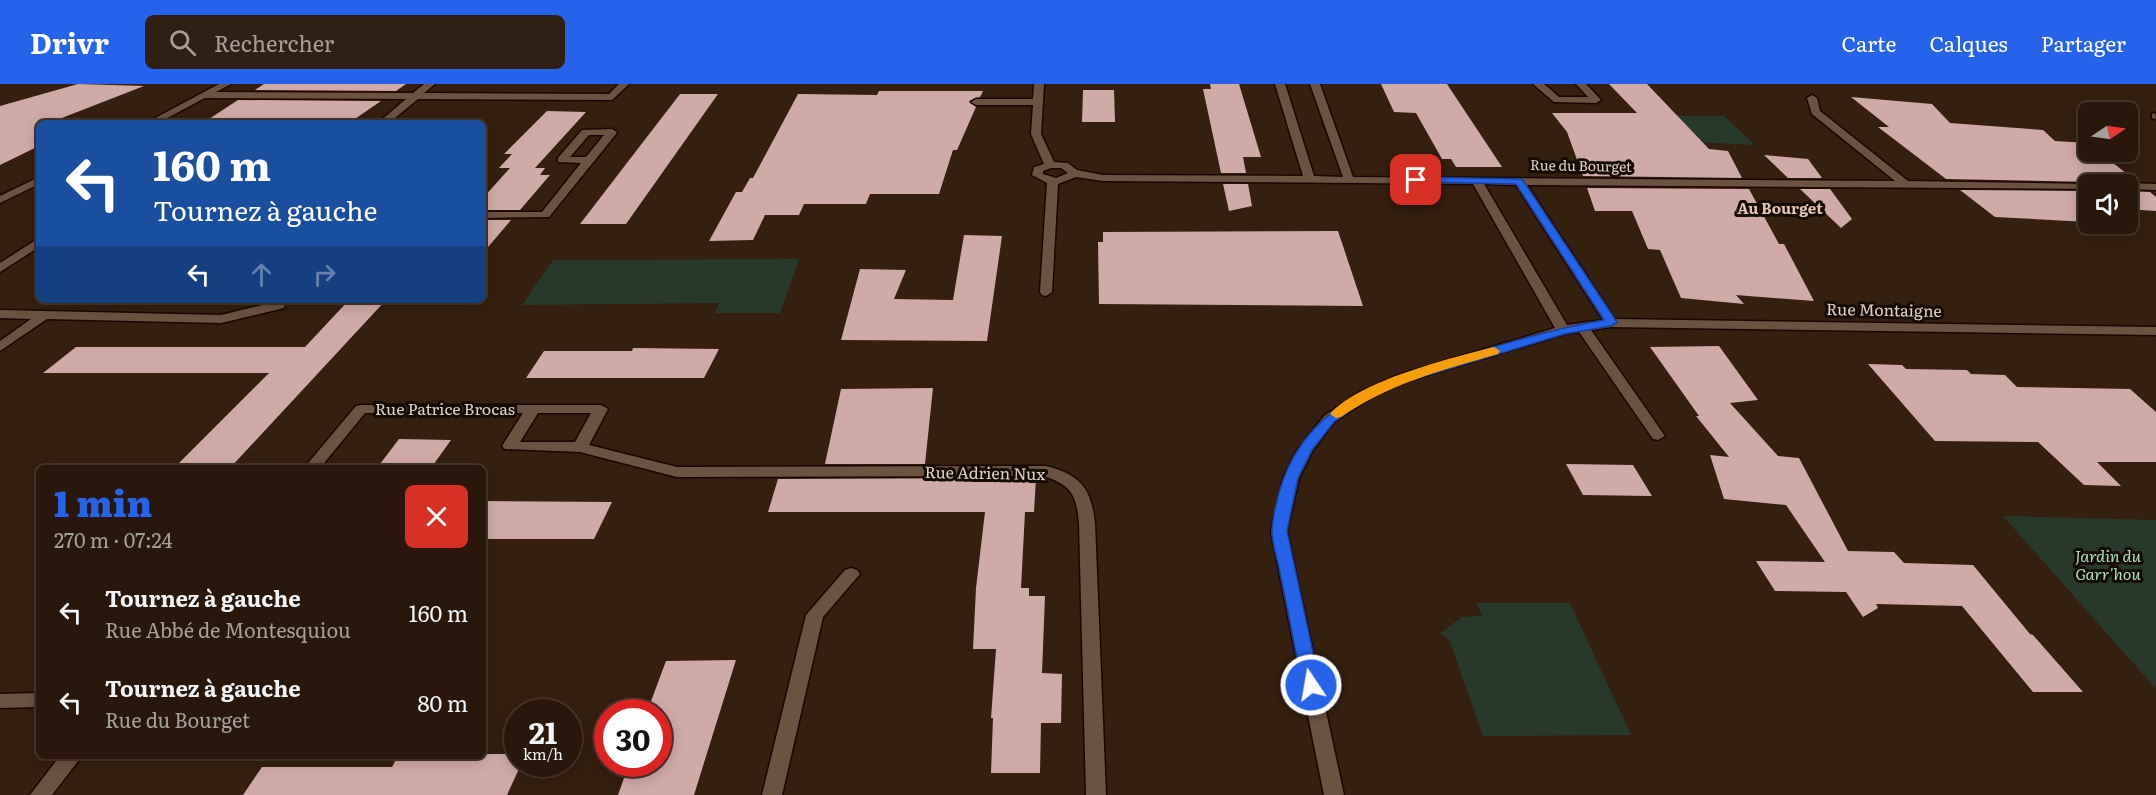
<!DOCTYPE html>
<html lang="fr">
<head>
<meta charset="utf-8">
<style>
  body { margin:0; font-family:Literata,serif; background:#302013; color:#f1f3f6; height:100vh; display:flex; flex-direction:column; font-size:22px; white-space:nowrap }
  * { box-sizing:border-box; margin:0 }
  p { font-size:20px; color:#a59f9c }
  .icon { flex:none; width:33px; height:33px; fill:none; stroke:currentColor; stroke-width:2; stroke-linecap:round; stroke-linejoin:round }
  .map { position:relative; flex:1; overflow:hidden }
  .details { position:absolute; left:36px; top:381px; width:450px; height:294px; display:flex; flex-direction:column; background:#28170a; border-radius:9px; box-shadow:0 3px 15px #0003,0 0 0 2px #44362b }
  .details>* { flex:none }
  .top-card { position:absolute; left:36px; top:36px; width:450px; height:183px; border-radius:9px; box-shadow:0 3px 15px #0003,0 0 0 2px #44362b; background:#1a4fa0; color:#fff; overflow:hidden }
  .needle { width:39px; rotate:77deg }
  .tools { position:absolute; left:2078px; top:18px; display:grid; gap:12px }
  .tools a { display:grid; place-items:center; width:60px; height:60px; border-radius:9px; background:#28170a; box-shadow:0 3px 15px #0003,0 0 0 2px #44362b; font-size:30px }
  .speed { position:absolute; left:504px; top:615px; display:flex; gap:12px; font-size:30px; font-weight:700; text-align:center }
  .speed>* { display:grid; place-content:center; width:78px; height:78px; border-radius:50%; background:#28170a; box-shadow:0 3px 15px #0003,0 0 0 2px #44362b; line-height:1 }
  .speed small { font-size:15px; font-weight:400 }
  .speed .limit { border:9px solid #d22; background:#fff; color:#111 }
  .pin { position:absolute; display:grid; place-items:center; width:51px; height:51px; color:#fff; margin:-26px; border-radius:12px; box-shadow:0 3px 9px #0006 }
  .me { position:absolute; width:66px; margin:-33px; rotate:348deg; stroke-linejoin:round; filter:drop-shadow(0 0 4px #0008) }
  .turn { display:flex; align-items:center; gap:21px; height:126px; padding:0 18px; font-size:27px }
  .turn .icon { width:78px; height:78px; stroke-width:2.5 }
  .turn b { display:block; font-size:42px; line-height:51px }
  .lanes { display:flex; align-items:center; height:57px; padding:0 18px; background:#0003; justify-content:center; gap:30px; direction:ltr }
  .lanes .off { opacity:.35 }
  .round { display:grid; place-items:center; flex:none; width:63px; height:63px; border-radius:9px; background:#302013 }
  .headline { display:flex; align-items:center; justify-content:space-between; height:102px; padding:0 18px }
  h1 { font-size:36px; font-weight:800; line-height:45px; color:#2563eb }
  ul { padding:0; list-style:none }
  li { display:flex; align-items:center; gap:18px; height:90px; padding:0 18px }
  li div { flex:1 }
  li b { display:block; font-size:22px }
  li em { font-style:normal }
  header { display:flex; align-items:center; gap:36px; box-sizing:border-box; height:84px; padding:0 30px; background:#2563eb; color:#fff }
  header strong { font-size:28px }
  nav { display:flex; gap:33px; margin-inline-start:auto; font-size:21px }
  .search { width:420px; height:54px; background:#302013; display:flex; align-items:center; gap:15px; box-sizing:border-box; padding:0 21px; border-radius:9px; color:#a59f9c; font-size:22px }
  .map>svg:first-child { display:block }
  .green { fill:#28392c }
  .building { fill:#d0aaa7 }
  .lines { fill:none; stroke-linecap:round; stroke-linejoin:round }
  .street-casing { stroke:#1c0700; stroke-width:3 }
  .secondary-casing { stroke:#1c0700; stroke-width:3 }
  .street { fill:#6c5240; fill-rule:evenodd }
  .secondary { fill:#6c5240; fill-rule:evenodd }
  .route { fill:#2563eb; stroke:#184099; stroke-width:1.5 }
  .slow { fill:#f59e0b }
  .labels { text-anchor:middle; stroke-width:6; stroke-linejoin:round; paint-order:stroke }
  .far-street-label { font-size:14px; fill:#e0d1c6; stroke:#150b05 }
  .far-neighbourhood-label { font-size:15px; font-weight:bold; fill:#e4c5b1; stroke:#150b05 }
  .street-label { font-size:16px; fill:#e0d1c6; stroke:#150b05 }
  .park-label { font-size:16px; font-style:italic; fill:#addeb9; stroke:#150b05 }
</style>
</head>
<body>
<header>
<strong>Drivr</strong>
<div class="search"><svg class="icon" aria-label="search" viewBox="0 0 24 24"><circle cx="10" cy="10" r="6"/><path d="M15 15l6 6"/></svg>Rechercher</div>
<nav><a>Carte</a><a>Calques</a><a>Partager</a></nav>
</header>
<div class="map">
<svg width="2156" height="711" viewBox="0 0 2156 711">
  <rect width="100%" height="100%" fill="#351f0e"/>
  <g class="green">
    <path d="M 1634,31 L 1724,32 L 1755,61 L 1652,56 Z"/>
    <path d="M 799,175 L 780,229 L 715,229 L 719,219 L 522,221 L 553,176 Z"/>
    <path d="M 2003,432 L 2156,436 L 2156,605 Z"/>
    <path d="M 1477,519 L 1570,519 L 1631,651 L 1483,652 L 1449,555 L 1440,550 L 1462,533 L 1482,532 Z"/>
  </g>
  <g class="building">
    <path d="M 78,0 L 144,2 L 49,39 L 39,39 L 39,62 L 0,81 L 0,22 Z"/>
    <path d="M 264,0 L 406,0 L 396,7 L 255,6 Z"/>
    <path d="M 1210,0 L 1239,0 L 1261,73 L 1243,73 L 1246,89 L 1221,89 L 1203,5 L 1211,5 Z"/>
    <path d="M 1381,0 L 1447,0 L 1502,83 L 1456,83 L 1451,75 L 1442,75 L 1416,29 L 1394,28 Z"/>
    <path d="M 1609,0 L 1647,0 L 1709,65 L 1728,67 L 1742,94 L 1583,92 L 1567,48 L 1552,29 L 1637,29 Z"/>
    <path d="M 1083,6 L 1114,6 L 1115,38 L 1082,38 Z"/>
    <path d="M 879,7 L 983,7 L 980,13 L 969,17 L 976,23 L 957,66 L 953,66 L 939,110 L 870,110 L 866,120 L 804,120 L 799,131 L 765,131 L 753,156 L 709,157 L 736,108 L 742,108 L 750,94 L 753,94 L 798,10 L 877,11 Z"/>
    <path d="M 680,10 L 718,10 L 626,140 L 580,140 Z"/>
    <path d="M 1851,13 L 1932,20 L 1950,39 L 2043,46 L 2055,57 L 2088,59 L 2088,68 L 2099,68 L 2136,97 L 2126,97 L 2121,100 L 2094,100 L 2092,98 L 1946,95 L 1878,43 L 1889,43 Z"/>
    <path d="M 238,16 L 381,17 L 349,39 L 203,39 Z"/>
    <path d="M 547,27 L 586,28 L 535,84 L 545,84 L 540,91 L 550,91 L 520,126 L 483,126 L 483,114 L 510,84 L 499,84 L 512,70 L 504,70 Z"/>
    <path d="M 1764,71 L 1808,75 L 1822,94 L 1788,94 Z"/>
    <path d="M 1223,100 L 1248,100 L 1252,122 L 1229,127 Z"/>
    <path d="M 1587,104 L 1749,105 L 1779,160 L 1784,160 L 1814,217 L 1736,211 L 1744,220 L 1681,214 L 1660,166 L 1648,165 L 1632,127 L 1595,127 Z"/>
    <path d="M 1800,105 L 1830,105 L 1852,135 L 1841,144 Z"/>
    <path d="M 1960,106 L 2088,107 L 2088,138 L 1995,133 Z"/>
    <path d="M 2127,107 L 2150,108 L 2156,113 L 2156,127 L 2127,125 Z"/>
    <path d="M 483,136 L 511,136 L 483,169 Z"/>
    <path d="M 1338,147 L 1363,222 L 1099,220 L 1098,158 L 1103,158 L 1103,148 Z"/>
    <path d="M 964,151 L 1002,152 L 987,257 L 841,256 L 860,185 L 906,186 L 894,215 L 953,216 Z"/>
    <path d="M 349,216 L 386,216 L 230,384 L 174,384 L 269,289 L 43,289 L 76,263 L 305,263 Z"/>
    <path d="M 1719,262 L 1758,316 L 1730,319 L 1778,372 L 1799,374 L 1848,467 L 1894,468 L 1904,479 L 1973,481 L 2030,550 L 2033,551 L 2083,608 L 2033,608 L 1962,522 L 1876,520 L 1878,524 L 1863,533 L 1846,508 L 1775,507 L 1756,477 L 1825,478 L 1786,421 L 1724,415 L 1710,371 L 1729,373 L 1696,332 L 1699,332 L 1650,263 Z"/>
    <path d="M 633,264 L 719,265 L 704,294 L 526,294 L 544,267 L 632,267 Z"/>
    <path d="M 1868,280 L 1902,281 L 1906,285 L 1967,286 L 1971,290 L 2005,291 L 2017,303 L 2130,305 L 2156,328 L 2156,378 L 2097,378 L 2121,402 L 2084,401 L 2038,358 L 1935,357 Z"/>
    <path d="M 933,304 L 925,380 L 825,380 L 841,305 Z"/>
    <path d="M 399,355 L 451,356 L 431,384 L 377,384 Z"/>
    <path d="M 1566,380 L 1633,381 L 1652,412 L 1583,411 Z"/>
    <path d="M 1036,394 L 1034,428 L 1025,428 L 1021,504 L 1029,504 L 1029,512 L 1045,512 L 1042,589 L 1062,590 L 1061,639 L 1041,639 L 1040,689 L 991,689 L 993,634 L 991,634 L 996,565 L 973,565 L 976,504 L 985,428 L 768,428 L 778,395 Z"/>
    <path d="M 483,417 L 612,418 L 594,455 L 483,455 Z"/>
    <path d="M 736,576 L 694,711 L 618,711 L 629,680 L 658,680 L 658,628 L 647,628 L 666,577 Z"/>
    <path d="M 483,670 L 518,670 L 518,687 L 507,711 L 243,711 L 262,683 L 392,683 L 398,672 L 483,672 Z"/>
  </g>
  <g class="lines">
    <g class="street-casing">
      <g id="street">
        <path d="M 424,0 L 435,0 L 424,9 L 609,10 L 619,0 L 629,0 L 612,16 L 418,15 L 389,39 L 378,39 L 406,15 L 206,14 L 201,11 L 206,8 L 413,9 Z"/>
        <path d="M 1034,0 L 1044,0 L 1041,50 L 1054,78 L 1068,79 L 1077,86 L 1103,91 L 1303,92 L 1275,0 L 1285,0 L 1314,92 L 1343,93 L 1310,0 L 1320,0 L 1353,93 L 1895,97 L 1812,30 L 1807,14 L 1812,11 L 1817,14 L 1820,27 L 1908,97 L 2092,100 L 2088,100 L 2088,105 L 1527,101 L 1615,235 L 2156,243 L 2156,251 L 1611,243 L 1591,246 L 1665,352 L 1658,356 L 1653,355 L 1579,248 L 1565,250 L 1408,297 L 1370,314 L 1334,338 L 1313,366 L 1299,394 L 1287,447 L 1344,711 L 1324,711 L 1271,447 L 1283,394 L 1298,365 L 1324,332 L 1360,308 L 1398,291 L 1555,244 L 1473,100 L 1103,97 L 1076,93 L 1058,100 L 1052,208 L 1046,212 L 1042,211 L 1040,208 L 1047,99 L 1032,91 L 1034,83 L 1044,80 L 1031,50 L 1033,21 L 976,21 L 971,18 L 976,15 L 1033,15 ZM 1051,84 L 1061,84 L 1068,89 L 1056,94 L 1043,90 L 1043,87 ZM 1484,100 L 1516,101 L 1603,236 L 1567,241 Z"/>
        <path d="M 1533,0 L 1544,0 L 1559,13 L 1588,13 L 1576,0 L 1586,0 L 1601,16 L 1596,19 L 1554,18 Z"/>
        <path d="M 2155,29 L 2156,35 L 2152,34 L 2152,30 Z"/>
        <path d="M 612,45 L 617,48 L 616,50 L 549,133 L 483,134 L 483,128 L 542,128 L 581,79 L 558,78 L 558,74 L 582,46 ZM 589,51 L 604,51 L 586,73 L 570,73 Z"/>
        <path d="M 2127,99 L 2156,100 L 2156,106 L 2127,105 L 2127,100 L 2123,100 Z"/>
        <path d="M 39,154 L 39,163 L 0,188 L 0,179 Z"/>
        <path d="M 279,217 L 285,221 L 284,224 L 221,239 L 47,235 L 0,267 L 0,257 L 31,235 L 0,234 L 0,226 L 221,231 Z"/>
        <path d="M 361,321 L 601,321 L 608,325 L 589,361 L 677,383 L 1046,382 C 1081,391 1091,404 1095,439 L 1106,711 L 1086,711 L 1079,439 C 1076,410 1072,402 1044,392 L 677,393 L 580,368 L 505,365 L 502,362 L 523,329 L 365,329 L 320,384 L 304,384 L 356,322 ZM 538,329 L 591,329 L 575,358 L 520,358 Z"/>
        <path d="M 851,484 L 857,486 L 860,490 L 823,533 L 782,711 L 762,711 L 806,531 L 845,486 Z"/>
        <path d="M 39,609 L 39,623 L 0,624 L 0,610 Z"/>
        <path d="M 60,672 L 82,672 L 52,711 L 30,711 Z"/>
      </g>
    </g>
    <g class="secondary-casing">
      <g id="secondary">
        <path d="M 219,0 L 231,0 L 158,39 L 146,39 Z"/>
        <path d="M 39,93 L 39,100 L 0,119 L 0,112 Z"/>
      </g>
    </g>
    <use href="#street" class="street"/>
    <use href="#secondary" class="secondary"/>
  </g>
  <path class="route" d="M 1416,93 L 1522,95 L 1617,238 L 1611,242 L 1565,250 L 1408,297 L 1370,313 L 1334,338 L 1312,366 L 1298,394 L 1287,447 L 1320,601 L 1317,605 L 1305,605 L 1302,601 C 1295,564 1288,526 1280,489 C 1278,476 1271,458 1272,444 C 1286,326 1368,300 1467,271 C 1512,257 1557,244 1604,236 L 1516,100 L 1413,98 L 1411,96 Z"/>
  <path class="slow" d="M 1494,263 L 1500,267 L 1498,270 C 1442,286 1389,300 1341,333 L 1336,334 L 1330,330 C 1359,297 1450,274 1494,263 Z"/>
  <g class="labels">
    <g class="far-street-label">
      <text transform="translate(1581 82) rotate(1)" y="5">Rue du Bourget</text>
    </g>
    <g class="far-neighbourhood-label">
      <text x="1780" y="130">Au Bourget</text>
    </g>
    <g class="street-label">
      <text transform="translate(1884 226) rotate(1)" y="6">Rue Montaigne</text>
      <text x="445" y="331">Rue Patrice Brocas</text>
      <text transform="translate(985 389) rotate(1)" y="6">Rue Adrien Nux</text>
    </g>
    <g class="park-label">
      <text x="2108" y="478">Jardin du<tspan x="2108" dy="18">Garr'hou</tspan></text>
    </g>
  </g>
</svg>
<div class="tools">
<a><svg class="needle" viewBox="-14 -14 28 28"><path d="M0-13l5 13h-10z" fill="#e53935"/><path d="M0 13l5-13h-10z" fill="#a59f9c"/></svg></a>
<a><svg class="icon" aria-label="sound" viewBox="0 0 24 24"><path d="M4 9h4l5-4v14l-5-4H4zM17 9q2 3 0 6"/></svg></a>
</div>
<div class="speed"><div>21<small>km/h</small></div><div class="limit">30</div></div>
<div class="pin" style="left:1416px;top:96px;background:#d93025"><svg class="icon" aria-label="arrive" viewBox="0 0 24 24"><path d="M6 21V4h12l-3 4 3 4H6"/></svg></div>
<svg class="me" style="left:1311px;top:601px" viewBox="-20 -20 40 40"><circle r="17" fill="#2563eb" stroke="#fff" stroke-width="3"/><path d="M0-11L8 9 0 5-8 9z" fill="#fff"/></svg>
<div class="top-card">
<div class="turn"><svg class="icon" aria-label="left" viewBox="0 0 24 24"><path d="M17 20v-9H6M10 6l-5 5 5 5"/></svg><div><b>160 m</b>Tournez à gauche</div></div>
<div class="lanes"><svg class="icon" aria-label="left" viewBox="0 0 24 24"><path d="M17 20v-9H6M10 6l-5 5 5 5"/></svg><svg class="icon off" aria-label="ahead" viewBox="0 0 24 24"><path d="M12 20V5M6 11l6-6 6 6"/></svg><svg class="icon off" aria-label="right" viewBox="0 0 24 24"><path d="M7 20v-9h11M14 6l5 5-5 5"/></svg></div>
</div>
<section class="details">
<div class="headline"><div><h1>1 min</h1><p>270 m · 07:24</p></div><a class="round" style="background:#d93025;color:#fff"><svg class="icon" aria-label="close" viewBox="0 0 24 24"><path d="M6 6l12 12M18 6L6 18"/></svg></a></div>
<ul>
<li><svg class="icon" aria-label="left" viewBox="0 0 24 24"><path d="M17 20v-9H6M10 6l-5 5 5 5"/></svg><div><b>Tournez à gauche</b><p>Rue Abbé de Montesquiou</p></div><em>160 m</em></li>
<li><svg class="icon" aria-label="left" viewBox="0 0 24 24"><path d="M17 20v-9H6M10 6l-5 5 5 5"/></svg><div><b>Tournez à gauche</b><p>Rue du Bourget</p></div><em>80 m</em></li>
</ul>
</section>
</div>
</body>
</html>
